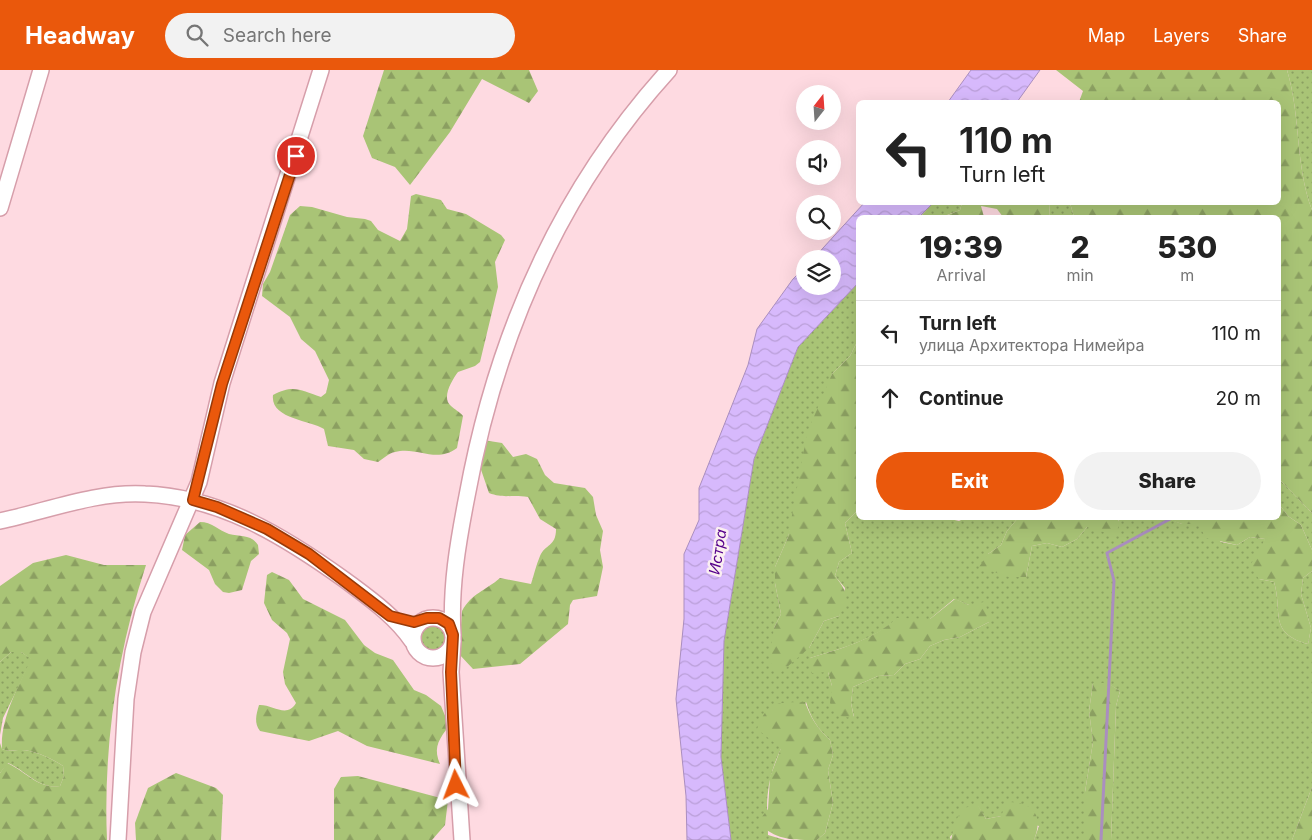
<!DOCTYPE html>
<html lang="en">
<head>
<meta charset="utf-8">
<style>
  body { margin:0; font-family:Inter,sans-serif; background:#f2f2f2; color:#222; height:100vh; display:flex; flex-direction:column; font-size:19px; white-space:nowrap }
  * { box-sizing:border-box; margin:0 }
  p { font-size:16px; color:#767676 }
  .icon { flex:none; width:28px; height:28px; fill:none; stroke:currentColor; stroke-width:2; stroke-linecap:round; stroke-linejoin:round }
  .map { position:relative; flex:1; overflow:hidden }
  .sheet { position:absolute; left:856px; top:145px; width:425px; height:305px; display:flex; flex-direction:column; background:#fff; border-radius:8px; box-shadow:0 5px 20px #0002 }
  .sheet>* { flex:none }
  .guide { position:absolute; left:856px; top:30px; width:425px; height:105px; border-radius:8px; box-shadow:0 5px 20px #0002; background:#fff; color:#222; overflow:hidden }
  .needle { width:32px; rotate:17deg }
  .fabs { position:absolute; left:796px; top:15px; display:grid; gap:10px }
  .fabs a { display:grid; place-items:center; width:45px; height:45px; border-radius:50%; background:#fff; box-shadow:0 5px 20px #0002; font-size:25px }
  .pin { position:absolute; display:grid; place-items:center; width:42px; height:42px; color:#fff; margin:-21px; border:2px solid #fff; border-radius:50%; box-shadow:0 1px 5px #0007 }
  .me { position:absolute; width:55px; margin:-28px; rotate:357deg; stroke-linejoin:round; filter:drop-shadow(0 0 4px #0008) }
  .turn { display:flex; align-items:center; gap:18px; height:105px; padding:0 20px; font-size:22px }
  .turn .icon { width:65px; height:65px; stroke-width:2.5 }
  .turn b { display:block; font-size:35px; line-height:42px }
  .eta { display:flex; justify-content:space-evenly; align-items:center; height:85px; text-align:center }
  .eta b { font-size:30px; font-weight:800; line-height:35px }
  .button { display:flex; gap:10px; margin-top:auto; padding:10px 20px }
  .button a { flex:1; height:58px; border-radius:30px; background:#ea580c; color:#fff; font-size:20px; font-weight:800; line-height:58px; text-align:center }
  .button a+a { background:#f2f2f2; color:#222 }
  ul { padding:0; list-style:none }
  li { display:flex; align-items:center; gap:15px; height:65px; padding:0 20px; border-top:1px solid #e0e0e0 }
  li div { flex:1 }
  li b { display:block; font-size:19px }
  li em { font-style:normal }
  header { display:flex; align-items:center; gap:30px; box-sizing:border-box; height:70px; padding:0 25px; background:#ea580c; color:#fff }
  header strong { font-size:24px }
  nav { display:flex; gap:28px; margin-inline-start:auto; font-size:18px }
  .search { width:350px; height:45px; background:#f2f2f2; display:flex; align-items:center; gap:12px; box-sizing:border-box; padding:0 18px; border-radius:28px; color:#767676; font-size:19px }
  .map>svg:first-child { display:block }
  .grass { fill:url(#grass-dots); fill-rule:evenodd }
  .forest { fill:url(#forest-firs) }
  .water { fill:url(#water-waves); stroke:#aa8ebf }
  .lines { fill:none; stroke-linecap:round; stroke-linejoin:round }
  .stream { stroke:#aa8ebf; stroke-width:3 }
  .minor-casing { stroke:#d69eaa; stroke-width:18 }
  .minor { stroke:#fff; stroke-width:15 }
  .route-casing { stroke:#983908; stroke-width:12 }
  .route { stroke:#ea580c; stroke-width:9 }
  .labels { text-anchor:middle; stroke-width:5; stroke-linejoin:round; paint-order:stroke }
  .water-label { font-size:15px; font-style:italic; fill:#56008b; stroke:#fbeff1 }
</style>
</head>
<body>
<header>
<strong>Headway</strong>
<div class="search"><svg class="icon" aria-label="search" viewBox="0 0 24 24"><circle cx="10" cy="10" r="6"/><path d="M15 15l6 6"/></svg>Search here</div>
<nav><a>Map</a><a>Layers</a><a>Share</a></nav>
</header>
<div class="map">
<svg width="1312" height="770" viewBox="0 0 1312 770">
  <defs>
    <pattern id="grass-dots" width="8" height="8" patternUnits="userSpaceOnUse" patternTransform="scale(1.25)"><rect width="8" height="8" fill="#a9c476"/><path d="M2 2h.1M6 6h.1" fill="none" stroke="#8b9f61" stroke-width="1.8" stroke-linecap="round"/></pattern>
    <pattern id="forest-firs" width="22" height="20" patternUnits="userSpaceOnUse" patternTransform="scale(1.25)"><rect width="22" height="20" fill="#a9c476"/><path d="M5 1l3.5 6h-7zM16 11l3.5 6h-7z" fill="#8b9f61"/></pattern>
    <pattern id="water-waves" width="16" height="10" patternUnits="userSpaceOnUse" patternTransform="scale(1.25)"><rect width="16" height="10" fill="#d7b9fc"/><path d="M0 5q4-4 8 0t8 0" fill="none" stroke="#ba9fd8"/></pattern>
  </defs>
  <rect width="100%" height="100%" fill="#fedae1"/>
  <g class="grass">
    <path d="M 1287,0 L 1312,0 L 1312,140 C 1295,95 1301,46 1287,0 Z"/>
    <path d="M 933,133 L 962,133 L 960,140 L 942,147 L 919,148 Z"/>
    <path d="M 1050,133 L 1070,133 L 1074,147 L 1049,148 Z"/>
    <path d="M 859,212 L 857,272 L 850,286 L 832,304 L 788,467 L 775,497 L 775,513 L 781,544 L 774,558 L 809,578 L 824,551 L 839,546 L 845,518 L 835,506 L 839,492 L 852,483 L 845,453 L 859,439 L 859,448 L 946,448 L 959,451 L 965,448 L 1018,448 L 1007,461 L 1001,475 L 988,484 L 1026,507 L 1032,476 L 1047,473 L 1062,477 L 1077,469 L 1087,457 L 1119,451 L 1119,448 L 1167,448 L 1182,454 L 1199,454 L 1221,472 L 1237,475 L 1250,467 L 1265,469 L 1259,509 L 1274,512 C 1283,542 1268,563 1308,574 L 1311,558 L 1301,524 L 1303,508 L 1312,501 L 1312,717 L 1292,770 L 1111,770 L 1116,636 L 1120,621 L 1107,613 L 1093,613 L 1089,641 L 1093,672 L 1085,722 L 1085,770 L 1034,770 L 1039,756 L 1001,746 L 986,749 L 978,736 L 950,767 L 951,770 L 817,770 L 825,763 L 833,733 L 828,700 L 833,685 L 830,670 C 817,658 811,648 806,632 C 791,660 771,690 768,722 C 766,735 768,751 768,765 L 785,770 L 731,770 L 721,687 L 724,571 L 754,389 L 798,277 ZM 954,529 L 969,535 L 989,552 L 960,567 L 944,570 L 930,576 L 920,589 L 905,594 L 894,605 L 878,606 L 853,617 L 851,633 L 854,647 L 832,616 L 828,602 L 810,588 C 840,579 873,570 897,549 L 930,549 Z"/>
    <path d="M 1279,409 L 1312,443 L 1312,480 L 1301,455 L 1288,446 L 1279,434 Z"/>
    <circle cx="433" cy="568" r="16"/>
    <path d="M 11,582 L 21,582 L 32,589 L 3,648 L 0,665 L 0,592 Z"/>
    <path d="M 0,673 L 2,679 C 10,682 14,680 21,680 C 34,680 53,689 63,696 L 64,706 L 60,716 C 37,719 27,701 8,693 L 0,703 Z"/>
  </g>
  <g class="forest">
    <path d="M 384,0 L 529,0 L 538,21 L 529,33 L 482,9 L 450,62 L 410,115 L 395,97 L 372,88 L 363,66 Z"/>
    <path d="M 1056,0 L 1287,0 C 1301,46 1295,95 1312,140 L 1312,443 L 1279,409 L 1279,148 L 1074,147 L 1070,133 L 1279,132 L 1279,32 L 1079,32 L 1083,21 Z"/>
    <path d="M 416,124 L 441,130 L 447,139 L 466,144 L 501,165 L 505,170 L 495,192 L 498,217 L 480,292 L 475,296 L 458,302 C 452,310 441,328 451,336 C 455,340 459,341 463,346 L 457,378 C 436,394 417,376 395,382 C 389,383 383,389 378,392 L 364,389 L 354,380 L 328,376 L 324,359 C 310,350 270,349 273,325 C 293,314 301,320 321,327 L 326,323 L 329,310 L 315,281 L 301,269 L 290,247 L 262,226 L 263,214 L 270,202 L 290,145 L 300,136 L 312,137 L 347,147 L 365,149 L 371,151 L 378,160 L 400,171 L 407,159 L 411,126 Z"/>
    <path d="M 962,133 L 1050,133 L 1049,147 L 1003,147 L 997,139 L 981,136 L 984,147 L 943,147 L 960,140 Z"/>
    <path d="M 859,252 L 859,439 L 845,453 L 852,483 L 839,492 L 835,506 C 848,522 849,528 839,546 L 824,551 L 809,578 L 779,604 L 769,590 L 774,558 L 781,544 L 775,513 L 775,497 L 788,467 L 807,363 L 832,304 L 850,286 L 857,272 L 856,257 Z"/>
    <path d="M 483,370 L 502,373 L 513,387 L 526,384 L 537,389 L 545,405 L 554,413 L 585,418 L 593,427 L 596,445 L 603,461 L 600,480 L 603,497 L 597,526 L 573,530 L 570,535 L 568,554 L 520,594 L 473,599 L 459,584 L 462,541 C 472,523 485,521 500,508 L 531,514 C 534,505 536,495 540,486 C 545,474 556,477 556,459 L 540,449 L 528,427 C 511,424 505,429 489,423 L 476,385 Z"/>
    <path d="M 1279,434 L 1288,446 L 1301,455 L 1312,480 L 1312,501 L 1303,508 L 1301,524 L 1311,558 L 1308,574 C 1268,563 1283,542 1274,512 L 1259,509 L 1250,496 L 1265,469 L 1250,467 L 1237,475 L 1206,468 L 1198,454 L 1182,454 L 1167,449 L 1279,448 Z"/>
    <path d="M 1018,448 L 1119,448 L 1117,466 L 1087,457 L 1077,469 L 1062,477 L 1047,473 L 1032,476 L 1026,507 L 1009,507 L 979,497 L 988,484 L 1001,475 L 1007,461 Z"/>
    <path d="M 200,452 C 212,452 218,460 229,464 C 240,467 251,464 258,475 L 259,484 L 251,491 L 242,520 L 229,523 L 223,522 L 215,514 L 209,500 L 182,480 L 185,465 Z"/>
    <path d="M 66,485 L 104,495 L 146,495 C 117,583 103,678 107,770 L 0,770 L 0,703 L 7,693 C 26,701 37,719 60,716 L 64,706 L 63,696 C 53,689 34,680 21,680 C 13,680 10,682 2,679 C 0,648 19,616 31,589 L 21,582 L 11,582 L 0,592 L 0,516 L 33,493 Z"/>
    <path d="M 272,502 L 289,510 L 303,529 L 345,550 L 364,575 L 375,583 L 393,590 L 414,620 L 426,625 L 441,636 L 446,648 L 446,660 C 437,672 434,680 440,694 L 367,676 L 338,661 L 309,671 L 260,661 C 254,653 256,645 259,635 C 272,634 287,649 296,633 L 285,614 L 283,602 L 290,569 L 287,563 L 272,550 L 264,533 L 267,505 Z"/>
    <path d="M 955,529 L 969,535 L 984,532 L 990,546 L 989,552 L 960,567 L 944,570 L 930,576 L 920,589 L 905,594 L 894,605 L 878,606 L 853,617 L 851,633 L 854,648 L 837,646 L 830,633 L 832,616 L 828,602 L 812,603 L 810,588 C 840,579 873,570 897,548 L 930,549 Z"/>
    <path d="M 1093,613 L 1108,613 L 1120,621 L 1116,636 L 1111,770 L 1085,770 L 1085,722 L 1093,672 L 1089,641 Z"/>
    <path d="M 805,632 C 811,648 817,658 830,670 L 833,685 L 828,700 L 833,733 L 825,763 L 817,770 C 791,770 775,770 758,752 L 768,739 L 770,707 L 781,678 L 757,659 C 768,630 777,633 805,632 Z"/>
    <path d="M 176,703 L 216,718 L 223,725 L 221,770 L 136,770 L 135,753 L 148,718 Z"/>
    <path d="M 358,706 L 448,730 L 445,755 L 432,770 L 334,770 L 334,719 L 341,707 Z"/>
    <path d="M 1312,717 L 1312,770 L 1292,770 Z"/>
    <path d="M 1007,732 C 1033,732 1044,745 1034,770 L 951,770 L 955,752 L 963,738 L 978,735 L 986,749 L 1001,746 Z"/>
  </g>
  <g class="water">
    <path d="M 971,0 L 1040,0 L 1017,32 L 948,32 Z"/>
    <path d="M 865,132 L 933,133 L 919,147 L 859,148 L 859,212 L 798,277 L 754,389 L 724,571 L 721,687 L 731,770 L 687,770 L 686,726 L 676,629 L 684,549 L 684,484 L 699,450 L 699,418 L 748,295 L 757,259 L 793,209 L 805,197 L 805,216 L 832,216 L 832,189 L 813,189 Z"/>
  </g>
  <g class="lines">
    <path class="stream" d="M 1101,770 L 1114,511 L 1107,483 L 1172,448"/>
    <g class="minor-casing">
      <g id="minor">
        <path d="M 0,138 L 41,0"/>
        <path d="M 0,451 C 47,441 97,421 145,424 C 221,427 285,467 345,510 C 369,528 395,546 412,571"/>
        <circle cx="433" cy="568" r="20"/>
        <path d="M 453,565 C 450,518 458,472 467,426 C 496,267 560,120 669,0"/>
        <path d="M 453,571 L 451,602 L 462,770"/>
        <path d="M 118,770 L 126,629 L 133,582 L 143,542 L 199,412 L 222,313 L 321,0"/>
      </g>
    </g>
    <use href="#minor" class="minor"/>
  </g>
  <g class="lines">
    <g class="route-casing">
      <path id="route" d="M 296,86 L 222,314 L 193,430 L 217,437 L 267,459 L 309,484 L 390,546 L 414,552 L 427,548 L 439,548 L 449,554 L 453,565 L 451,602 L 456,715"/>
    </g>
    <use href="#route" class="route"/>
  </g>
  <g class="labels">
    <g class="water-label">
      <text transform="translate(718 482) rotate(-81)" y="5">Истра</text>
    </g>
  </g>
</svg>
<div class="fabs">
<a><svg class="needle" viewBox="-14 -14 28 28"><path d="M0-13l5 13h-10z" fill="#e53935"/><path d="M0 13l5-13h-10z" fill="#767676"/></svg></a>
<a><svg class="icon" aria-label="sound" viewBox="0 0 24 24"><path d="M4 9h4l5-4v14l-5-4H4zM17 9q2 3 0 6"/></svg></a>
<a><svg class="icon" aria-label="search" viewBox="0 0 24 24"><circle cx="10" cy="10" r="6"/><path d="M15 15l6 6"/></svg></a>
<a><svg class="icon" aria-label="layers" viewBox="0 0 24 24"><path d="M12 4l9 5-9 5-9-5zM3 14l9 5 9-5"/></svg></a>
</div>
<div class="pin" style="left:296px;top:86px;background:#d93025"><svg class="icon" aria-label="arrive" viewBox="0 0 24 24"><path d="M6 21V4h12l-3 4 3 4H6"/></svg></div>
<svg class="me" style="left:456px;top:715px" viewBox="-20 -20 40 40"><path d="M0-17L14 15 0 8-14 15z" fill="#ea580c" stroke="#fff" stroke-width="4"/></svg>
<div class="guide">
<div class="turn"><svg class="icon" aria-label="left" viewBox="0 0 24 24"><path d="M17 20v-9H6M10 6l-5 5 5 5"/></svg><div><b>110 m</b>Turn left</div></div>
</div>
<section class="sheet">
<div class="eta">
<div><b>19:39</b><p>Arrival</p></div>
<div><b>2</b><p>min</p></div>
<div><b>530</b><p>m</p></div>
</div>
<ul>
<li><svg class="icon" aria-label="left" viewBox="0 0 24 24"><path d="M17 20v-9H6M10 6l-5 5 5 5"/></svg><div><b>Turn left</b><p>улица Архитектора Нимейра</p></div><em>110 m</em></li>
<li><svg class="icon" aria-label="ahead" viewBox="0 0 24 24"><path d="M12 20V5M6 11l6-6 6 6"/></svg><div><b>Continue</b></div><em>20 m</em></li>
</ul>
<div class="button"><a>Exit</a><a>Share</a></div>
</section>
</div>
</body>
</html>
